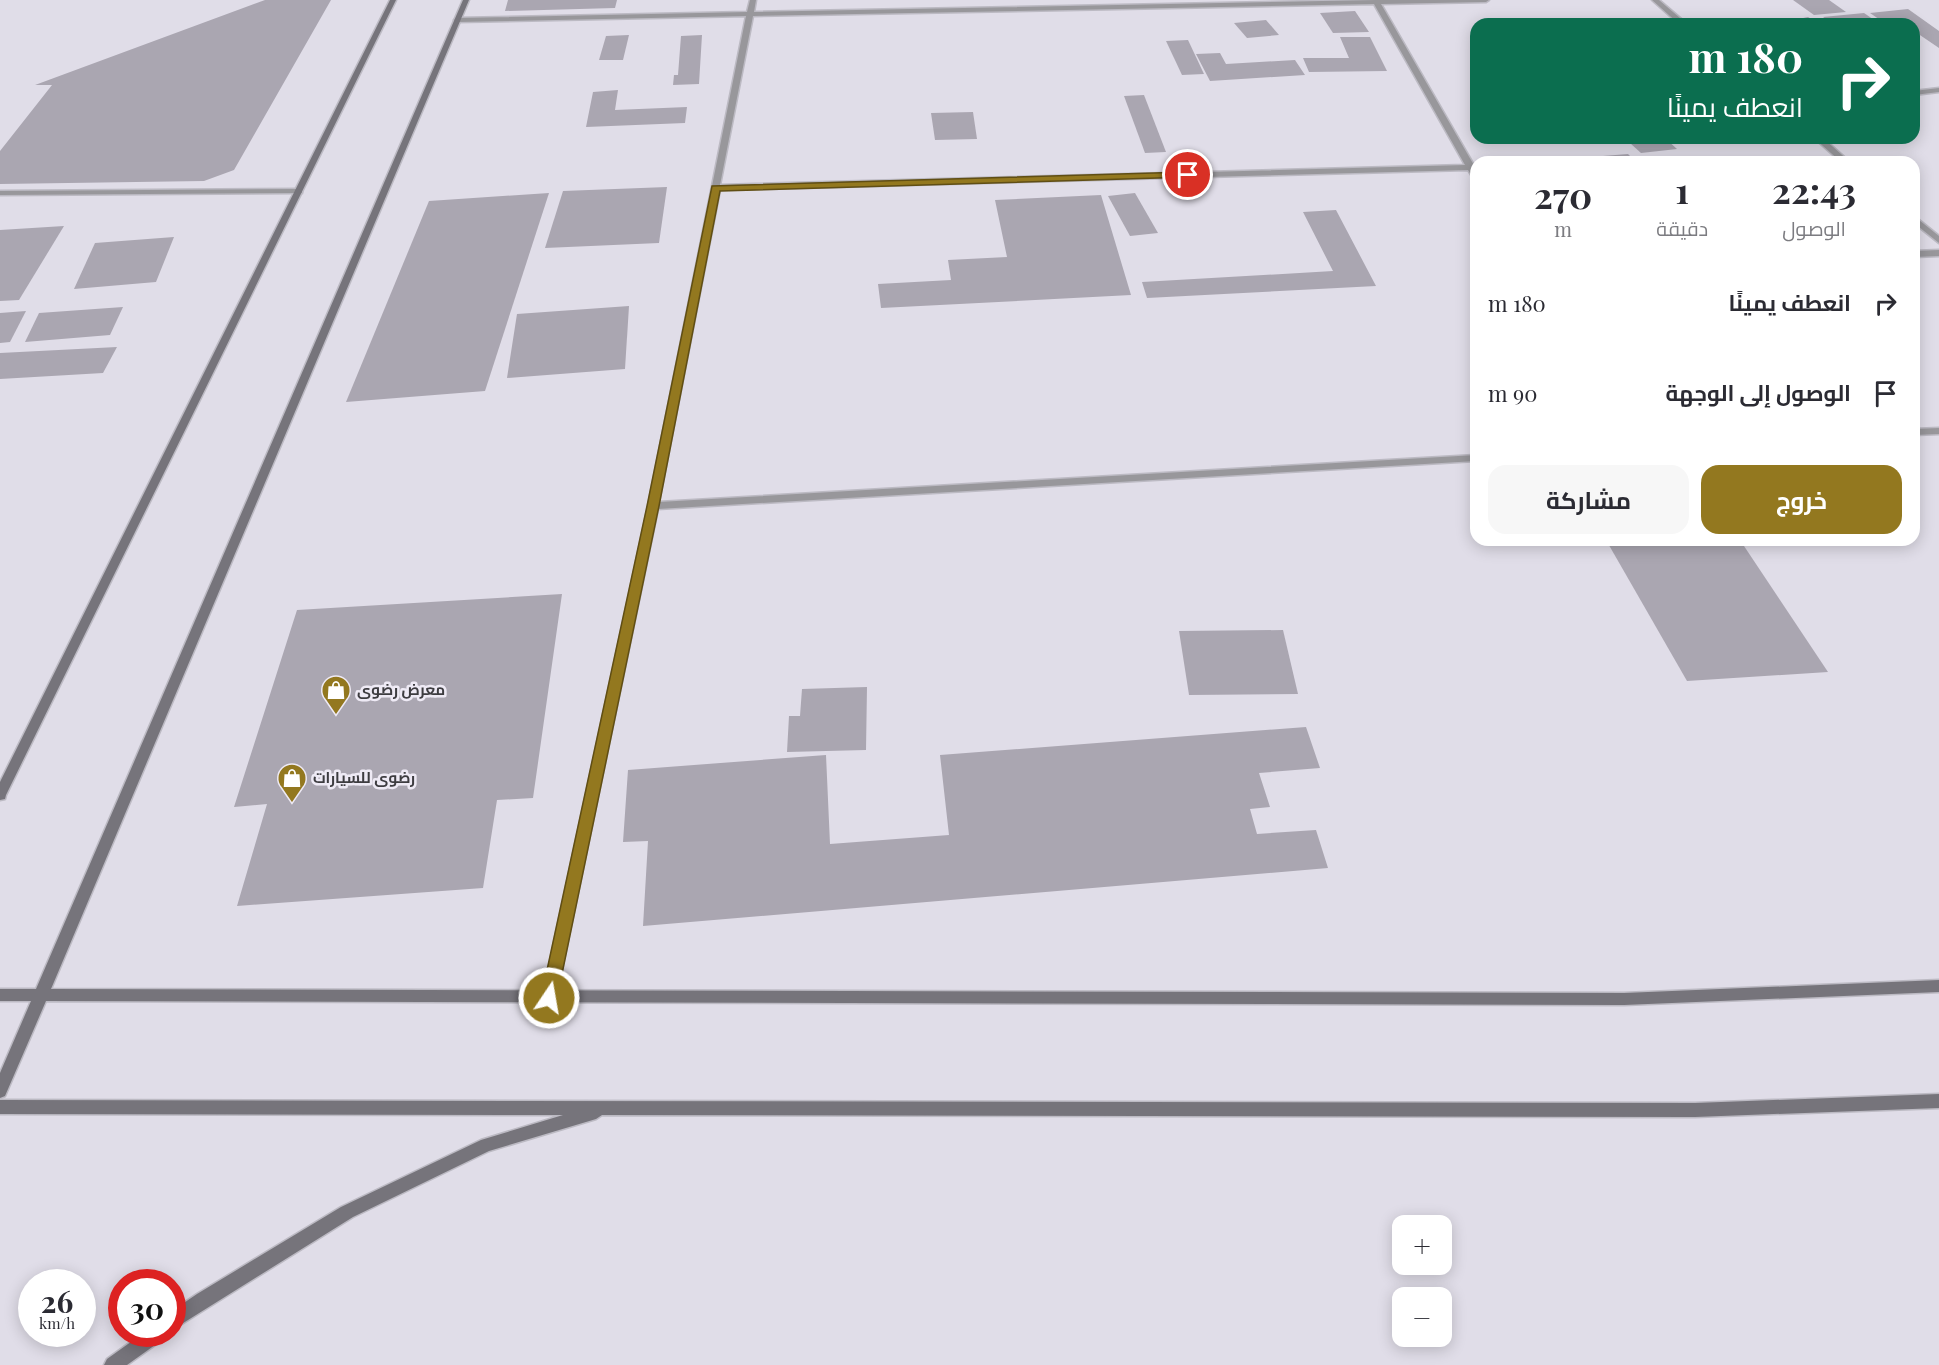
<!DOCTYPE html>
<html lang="ar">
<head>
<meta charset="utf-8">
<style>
  body { margin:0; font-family:"Playfair Display",Cairo,serif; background:#f7f7f7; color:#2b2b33; direction:rtl; height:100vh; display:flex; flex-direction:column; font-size:22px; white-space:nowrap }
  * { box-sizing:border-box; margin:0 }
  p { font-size:20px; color:#7c7c81 }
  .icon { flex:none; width:33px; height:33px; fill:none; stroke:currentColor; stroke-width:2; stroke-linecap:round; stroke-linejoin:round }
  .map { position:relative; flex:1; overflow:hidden; direction:ltr }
  .sheet { position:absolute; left:1470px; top:156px; width:450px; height:390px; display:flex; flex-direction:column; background:#fff; border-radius:18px; box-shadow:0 3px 15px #0003; direction:rtl }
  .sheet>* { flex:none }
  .banner { position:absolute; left:1470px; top:18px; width:450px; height:126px; border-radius:18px; box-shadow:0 3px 15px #0003; direction:rtl; background:#0b6e4f; color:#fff; overflow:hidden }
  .controls { position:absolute; left:1392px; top:1215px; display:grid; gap:12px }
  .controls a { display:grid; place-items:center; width:60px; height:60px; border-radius:12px; background:#fff; box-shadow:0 3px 15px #0003; font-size:30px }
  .speed { position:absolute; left:18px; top:1269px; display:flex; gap:12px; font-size:30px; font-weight:700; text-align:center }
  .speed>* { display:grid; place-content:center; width:78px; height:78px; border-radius:50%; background:#fff; box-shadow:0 3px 15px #0003; line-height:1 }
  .speed small { font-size:15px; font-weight:400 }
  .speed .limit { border:9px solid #d22; background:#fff; color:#111 }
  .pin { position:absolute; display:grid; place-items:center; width:51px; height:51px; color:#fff; margin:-26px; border:3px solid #fff; border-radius:50%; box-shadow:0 2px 6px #0007 }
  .me { position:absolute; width:66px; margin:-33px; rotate:12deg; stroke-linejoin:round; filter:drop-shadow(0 0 4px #0008) }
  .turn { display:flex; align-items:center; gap:21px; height:126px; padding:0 18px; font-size:27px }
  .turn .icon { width:78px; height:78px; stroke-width:2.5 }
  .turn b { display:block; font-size:42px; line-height:51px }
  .eta { display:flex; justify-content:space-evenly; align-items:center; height:102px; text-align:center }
  .eta b { font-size:36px; font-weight:700; line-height:42px }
  .primary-button { display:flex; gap:12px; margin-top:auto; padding:12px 18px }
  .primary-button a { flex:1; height:69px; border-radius:18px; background:#93781f; color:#fff; font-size:24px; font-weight:700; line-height:69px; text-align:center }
  .primary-button a+a { background:#f7f7f7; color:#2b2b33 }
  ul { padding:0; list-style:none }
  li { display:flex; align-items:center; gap:18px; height:90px; padding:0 18px }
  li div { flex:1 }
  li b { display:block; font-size:22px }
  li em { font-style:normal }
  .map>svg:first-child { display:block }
  .building { fill:#aaa6b1 }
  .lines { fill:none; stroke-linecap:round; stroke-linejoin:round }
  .minor-casing { stroke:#bcbac3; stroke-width:3 }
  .secondary-casing { stroke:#bcbac3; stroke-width:3 }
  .minor { fill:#98979b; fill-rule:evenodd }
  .secondary { fill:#76747b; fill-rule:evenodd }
  .route { fill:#93781f; stroke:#604e14; stroke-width:1.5 }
  .labels { text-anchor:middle; stroke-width:5; stroke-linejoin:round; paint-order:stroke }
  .poi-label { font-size:15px; font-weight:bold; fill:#3d3c40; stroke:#eeeaf5; text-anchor:start }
</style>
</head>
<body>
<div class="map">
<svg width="1939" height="1365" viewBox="0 0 1939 1365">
  <rect width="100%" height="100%" fill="#e0dde8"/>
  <g class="building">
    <path d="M 265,0 L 331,0 L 234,170 L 204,181 L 0,184 L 0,151 L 52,85 L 35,85 Z"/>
    <path d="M 508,0 L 617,0 L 615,8 L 505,11 Z"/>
    <path d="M 1793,0 L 1829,0 L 1846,12 L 1814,15 Z"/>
    <path d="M 1908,9 L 1939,31 L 1939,48 L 1914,31 L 1914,24 L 1886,24 L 1870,13 Z"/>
    <path d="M 1355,11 L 1369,32 L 1333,33 L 1320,13 Z"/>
    <path d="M 1864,13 L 1880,24 L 1833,24 L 1823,17 Z"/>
    <path d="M 1808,17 L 1820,24 L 1779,24 L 1779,23 Z"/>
    <path d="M 1266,20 L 1279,35 L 1247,38 L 1234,23 Z"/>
    <path d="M 629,35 L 623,60 L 599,60 L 606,36 Z"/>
    <path d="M 702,35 L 699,84 L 673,85 L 674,75 L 678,75 L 681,36 Z"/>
    <path d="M 1340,37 L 1370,37 L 1387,71 L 1309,72 L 1303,58 L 1349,58 Z"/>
    <path d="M 1188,40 L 1204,74 L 1182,75 L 1166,41 Z"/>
    <path d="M 1220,53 L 1226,64 L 1295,60 L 1305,75 L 1210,81 L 1196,54 Z"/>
    <path d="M 618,90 L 615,110 L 687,107 L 685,123 L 586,127 L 593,92 Z"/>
    <path d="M 1144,95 L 1166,152 L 1145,153 L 1124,96 Z"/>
    <path d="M 973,112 L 977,139 L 935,140 L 931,113 Z"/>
    <path d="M 1666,139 L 1677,149 L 1641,153 L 1630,143 Z"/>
    <path d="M 1628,154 L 1636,162 L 1582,162 L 1578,158 Z"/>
    <path d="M 667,187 L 659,243 L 545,248 L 563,191 Z"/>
    <path d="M 549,193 L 485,391 L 346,402 L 429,201 Z"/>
    <path d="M 1135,193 L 1158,233 L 1130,236 L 1108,196 Z"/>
    <path d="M 1101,195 L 1131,295 L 881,308 L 878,284 L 951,280 L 948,260 L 1007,257 L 995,200 Z"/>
    <path d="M 1336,210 L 1376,286 L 1147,298 L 1142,282 L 1333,271 L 1303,212 Z"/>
    <path d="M 64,226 L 19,300 L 0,301 L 0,230 Z"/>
    <path d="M 174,237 L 156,282 L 74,289 L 95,243 Z"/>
    <path d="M 629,306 L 625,369 L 507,378 L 517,314 Z"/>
    <path d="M 123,307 L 110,335 L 25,342 L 39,313 Z"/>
    <path d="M 26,311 L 10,342 L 0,343 L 0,313 Z"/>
    <path d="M 117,347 L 103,373 L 0,379 L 0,353 Z"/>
    <path d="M 1606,540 L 1740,540 L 1828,672 L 1687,681 Z"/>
    <path d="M 562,594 L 533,798 L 497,800 L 483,888 L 237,906 L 267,804 L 234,807 L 297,610 Z"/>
    <path d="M 1283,630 L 1298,694 L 1189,695 L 1179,631 Z"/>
    <path d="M 867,687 L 866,750 L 787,752 L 789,716 L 800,716 L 802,689 Z"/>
    <path d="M 1306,727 L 1320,768 L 1259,773 L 1270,807 L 1250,809 L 1257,834 L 1316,830 L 1328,868 L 643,926 L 648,841 L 623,842 L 628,770 L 826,755 L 830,844 L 949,835 L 940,755 Z"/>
  </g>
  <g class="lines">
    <g class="minor-casing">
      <g id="minor">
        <path d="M 750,0 L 756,0 L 754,12 L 1376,0 L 1489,0 L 1486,2 L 1381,4 L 1475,167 L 1476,178 L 1473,178 L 1468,170 L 720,190 L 659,502 L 1476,455 L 1476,461 L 658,509 L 556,998 L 554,1002 L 549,1004 L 544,1002 L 542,998 L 648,506 L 746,16 L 457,22 L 454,20 L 457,18 L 747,12 ZM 1374,4 L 1465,165 L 720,185 L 753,16 Z"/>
        <path d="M 1652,0 L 1659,0 L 1687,24 L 1679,24 Z"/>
        <path d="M 1939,88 L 1939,92 L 1914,95 L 1914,91 Z"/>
        <path d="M 1814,138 L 1823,138 L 1850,162 L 1841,162 Z"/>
        <path d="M 302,189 L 302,193 L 299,193 L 0,195 L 0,191 Z"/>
        <path d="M 1914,216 L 1939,236 L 1939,243 L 1914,223 Z"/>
        <path d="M 1939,250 L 1939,256 L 1914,257 L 1914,251 Z"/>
        <path d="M 1939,428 L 1939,434 L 1914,435 L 1914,429 Z"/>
      </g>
    </g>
    <g class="secondary-casing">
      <g id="secondary">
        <path d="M 390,0 L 396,0 L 6,795 L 5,799 L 0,800 L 0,782 Z"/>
        <path d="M 463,0 L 469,0 L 51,989 L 1624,993 L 1939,980 L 1939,992 L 1624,1005 L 46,1001 L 5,1096 L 0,1098 L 0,1073 L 31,1001 L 0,1001 L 0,989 L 36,989 Z"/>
        <path d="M 1939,1094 L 1939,1108 L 1695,1117 L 602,1115 L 596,1119 L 489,1151 L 353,1217 L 172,1330 L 172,1311 L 197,1294 L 341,1207 L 481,1140 L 563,1115 L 0,1114 L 0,1100 L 1695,1103 Z"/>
        <path d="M 142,1334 L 164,1334 L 162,1340 L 127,1365 L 104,1365 L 107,1359 Z"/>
      </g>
    </g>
    <use href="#minor" class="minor"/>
    <use href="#secondary" class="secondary"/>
  </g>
  <path class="route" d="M 1188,172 L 1191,173 L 1191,177 L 720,191 L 659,506 L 557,998 L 555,1003 L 549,1005 L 543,1003 L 541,998 L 647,506 L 712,186 Z"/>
  <defs>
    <g id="shop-pin" transform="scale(1.5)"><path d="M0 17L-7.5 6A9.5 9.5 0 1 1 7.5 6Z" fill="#93781f" stroke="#eeeaf5"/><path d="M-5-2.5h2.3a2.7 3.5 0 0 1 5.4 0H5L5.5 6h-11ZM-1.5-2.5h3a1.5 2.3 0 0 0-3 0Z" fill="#fff"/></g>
  </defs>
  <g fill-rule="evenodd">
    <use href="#shop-pin" x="336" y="690"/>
    <use href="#shop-pin" x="292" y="778"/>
  </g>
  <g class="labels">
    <g class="poi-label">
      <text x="357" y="695">معرض رضوى</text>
      <text x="313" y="783">رضوى للسيارات</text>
    </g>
  </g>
</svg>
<div class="controls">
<a>+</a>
<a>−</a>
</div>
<div class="speed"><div>26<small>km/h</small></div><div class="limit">30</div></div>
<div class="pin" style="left:1188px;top:175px;background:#d93025"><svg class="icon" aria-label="arrive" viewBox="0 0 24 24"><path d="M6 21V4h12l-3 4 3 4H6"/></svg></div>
<svg class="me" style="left:549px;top:998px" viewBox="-20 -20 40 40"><circle r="17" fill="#93781f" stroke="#fff" stroke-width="3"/><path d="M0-11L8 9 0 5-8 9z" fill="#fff"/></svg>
<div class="banner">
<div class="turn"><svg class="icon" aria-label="right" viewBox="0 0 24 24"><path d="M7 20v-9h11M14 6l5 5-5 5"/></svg><div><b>180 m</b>انعطف يمينًا</div></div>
</div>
<section class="sheet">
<div class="eta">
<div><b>22:43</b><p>الوصول</p></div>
<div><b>1</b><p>دقيقة</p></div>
<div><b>270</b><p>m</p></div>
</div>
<ul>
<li><svg class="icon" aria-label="right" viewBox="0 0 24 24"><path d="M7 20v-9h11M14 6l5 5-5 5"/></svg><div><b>انعطف يمينًا</b></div><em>180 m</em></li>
<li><svg class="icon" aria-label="arrive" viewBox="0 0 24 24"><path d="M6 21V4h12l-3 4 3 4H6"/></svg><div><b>الوصول إلى الوجهة</b></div><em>90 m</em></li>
</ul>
<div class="primary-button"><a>خروج</a><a>مشاركة</a></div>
</section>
</div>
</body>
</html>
